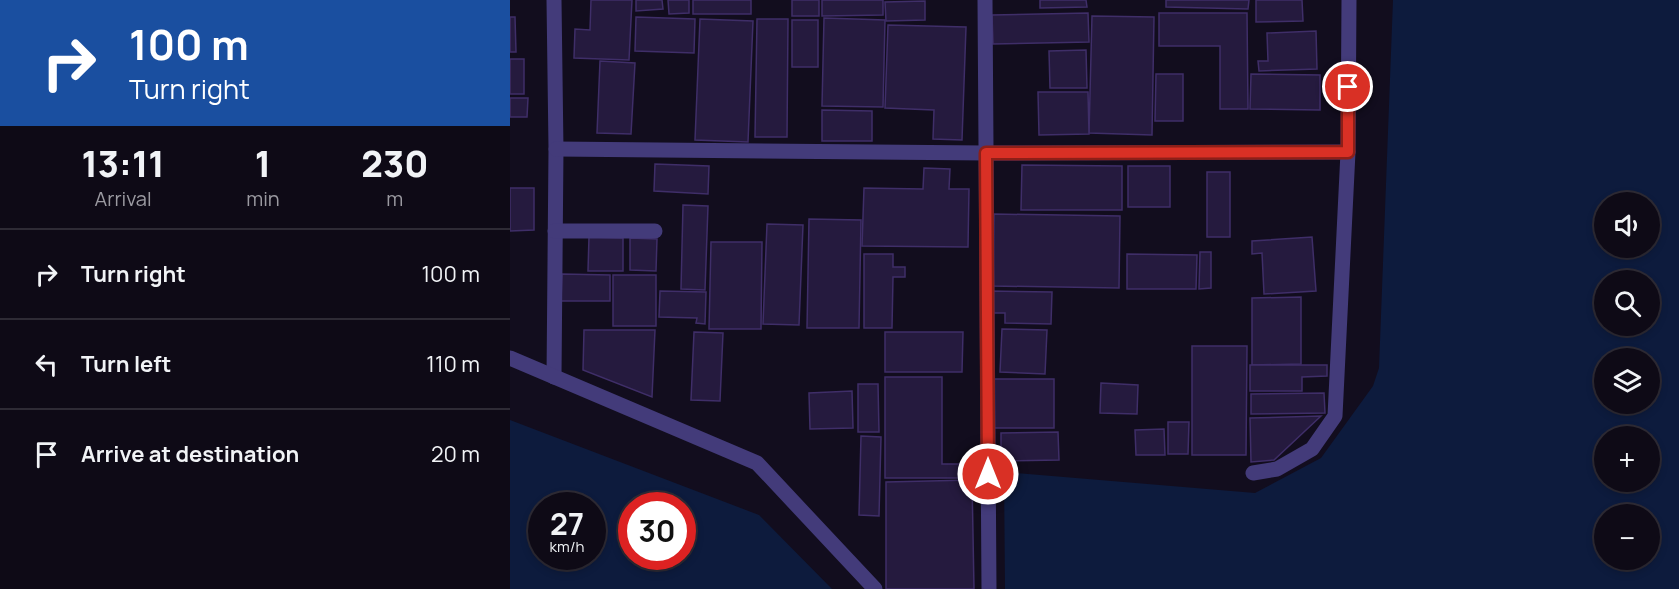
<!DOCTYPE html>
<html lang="en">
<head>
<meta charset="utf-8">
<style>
  body { margin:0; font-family:Manrope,sans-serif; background:#1c1823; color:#f1f3f6; height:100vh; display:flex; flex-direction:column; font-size:22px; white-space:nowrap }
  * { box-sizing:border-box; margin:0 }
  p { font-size:20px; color:#9b9aa1 }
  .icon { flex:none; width:33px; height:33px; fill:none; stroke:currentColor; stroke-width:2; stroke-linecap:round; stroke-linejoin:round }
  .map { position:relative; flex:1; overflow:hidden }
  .details { display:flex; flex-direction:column; background:#0e0a16; width:510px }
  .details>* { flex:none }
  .guide { background:#1a4fa0; color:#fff; overflow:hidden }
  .buttons { position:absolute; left:1084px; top:192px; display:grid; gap:12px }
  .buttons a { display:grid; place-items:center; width:66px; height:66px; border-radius:50%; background:#0e0a16; box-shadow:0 3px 9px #0003,0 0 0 2px #2e2b35; font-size:30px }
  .speed { position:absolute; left:18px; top:492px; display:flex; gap:12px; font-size:30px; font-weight:700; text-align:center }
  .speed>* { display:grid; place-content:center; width:78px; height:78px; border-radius:50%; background:#0e0a16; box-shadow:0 3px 9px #0003,0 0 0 2px #2e2b35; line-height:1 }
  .speed small { font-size:15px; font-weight:400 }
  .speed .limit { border:9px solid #d22; background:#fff; color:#111 }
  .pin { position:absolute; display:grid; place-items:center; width:51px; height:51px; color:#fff; margin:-26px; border:3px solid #fff; border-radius:50%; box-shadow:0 2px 6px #0007 }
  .me { position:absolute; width:66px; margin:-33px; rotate:0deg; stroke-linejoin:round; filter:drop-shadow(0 0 4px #0008) }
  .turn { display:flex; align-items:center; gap:21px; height:126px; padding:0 30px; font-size:27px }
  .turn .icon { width:78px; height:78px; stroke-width:2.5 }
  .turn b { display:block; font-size:42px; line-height:51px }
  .eta { display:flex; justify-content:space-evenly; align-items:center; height:102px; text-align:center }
  .eta b { font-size:36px; font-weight:800; line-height:42px }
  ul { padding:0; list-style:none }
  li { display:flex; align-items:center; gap:18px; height:90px; padding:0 30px; border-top:2px solid #2e2b35 }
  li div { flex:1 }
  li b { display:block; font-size:22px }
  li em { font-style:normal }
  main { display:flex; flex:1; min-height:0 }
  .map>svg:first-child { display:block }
  .water { fill:#0d1b3d; fill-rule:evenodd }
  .building { fill:#251a3e; stroke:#3f2e68; stroke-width:1.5 }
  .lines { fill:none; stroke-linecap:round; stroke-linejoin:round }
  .minor { stroke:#433b7a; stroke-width:15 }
  .route-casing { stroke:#8d1f18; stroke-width:15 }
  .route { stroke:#d93025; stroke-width:10 }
</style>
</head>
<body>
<main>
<section class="details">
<div class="guide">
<div class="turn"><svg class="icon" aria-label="right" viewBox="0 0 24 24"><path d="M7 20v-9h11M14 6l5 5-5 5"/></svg><div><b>100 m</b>Turn right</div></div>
</div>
<div class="eta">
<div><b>13:11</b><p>Arrival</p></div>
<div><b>1</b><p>min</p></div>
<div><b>230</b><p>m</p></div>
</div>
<ul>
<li><svg class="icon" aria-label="right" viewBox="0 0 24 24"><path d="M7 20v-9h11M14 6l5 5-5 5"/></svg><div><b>Turn right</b></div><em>100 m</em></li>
<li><svg class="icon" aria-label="left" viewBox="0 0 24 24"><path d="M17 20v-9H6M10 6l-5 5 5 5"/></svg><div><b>Turn left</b></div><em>110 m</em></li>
<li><svg class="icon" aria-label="arrive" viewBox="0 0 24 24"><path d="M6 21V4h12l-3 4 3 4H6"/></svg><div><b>Arrive at destination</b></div><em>20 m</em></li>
</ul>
</section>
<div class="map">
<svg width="1169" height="589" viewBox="0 0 1169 589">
  <rect width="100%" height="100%" fill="#120d1e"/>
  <g class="water">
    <path d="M 883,0 L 1169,0 L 1169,589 L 495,589 L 494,472 L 745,493 L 811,458 L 863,386 L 869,368 ZM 1095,202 L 1140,202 L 1140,248 L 1095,248 ZM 1095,280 L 1140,280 L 1140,326 L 1095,326 ZM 1095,358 L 1140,358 L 1140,404 L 1095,404 ZM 1095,436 L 1140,436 L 1140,482 L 1095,482 ZM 1095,514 L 1140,514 L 1140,560 L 1095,560 Z"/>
    <path d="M 0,420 L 249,515 L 322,589 L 0,589 ZM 32,506 L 82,506 L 82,556 L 32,556 ZM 122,506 L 172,506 L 172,556 L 122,556 Z"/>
  </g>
  <g class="building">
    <path d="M 81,0 L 122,0 L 119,60 L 64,58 L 65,29 L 80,30 Z"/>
    <path d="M 126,0 L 152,0 L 153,9 L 126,11 Z"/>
    <path d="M 158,0 L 179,0 L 179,13 L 159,14 Z"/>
    <rect x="183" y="0" width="58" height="14"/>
    <rect x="282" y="0" width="27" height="16"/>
    <path d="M 312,0 L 373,0 L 373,15 L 312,16 Z"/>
    <path d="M 530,0 L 576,0 L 577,7 L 530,8 Z"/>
    <path d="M 656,0 L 739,0 L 738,9 L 656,7 Z"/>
    <path d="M 746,0 L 792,0 L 793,21 L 746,22 Z"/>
    <path d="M 415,1 L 415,20 L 376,21 L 375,2 Z"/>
    <path d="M 578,13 L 579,42 L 483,44 L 482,15 Z"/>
    <path d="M 649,13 L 737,13 L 738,109 L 710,109 L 710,46 L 649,46 Z"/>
    <path d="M 582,16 L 644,17 L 642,135 L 579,133 Z"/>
    <path d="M 0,17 L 5,17 L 6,52 L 0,52 Z"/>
    <path d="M 126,17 L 185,19 L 184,53 L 125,51 Z"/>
    <path d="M 314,18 L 375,20 L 373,107 L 312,106 Z"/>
    <path d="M 190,19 L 243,21 L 238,142 L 185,140 Z"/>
    <path d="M 247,19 L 278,19 L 277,137 L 245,137 Z"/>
    <rect x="282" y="20" width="26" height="47"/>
    <path d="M 378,25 L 456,27 L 452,140 L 423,139 L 424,110 L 375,108 Z"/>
    <path d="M 806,31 L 807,69 L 749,71 L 748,61 L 758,61 L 757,33 Z"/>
    <path d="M 576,50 L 577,88 L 540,88 L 539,51 Z"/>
    <rect x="0" y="59" width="14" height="35"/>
    <path d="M 90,61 L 125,63 L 121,134 L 87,133 Z"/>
    <path d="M 646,74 L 673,74 L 673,121 L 645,121 Z"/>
    <path d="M 741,74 L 810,75 L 810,110 L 740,109 Z"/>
    <path d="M 528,92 L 578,92 L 579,134 L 529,135 Z"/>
    <path d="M 0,98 L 18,98 L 17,117 L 0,117 Z"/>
    <path d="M 312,110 L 362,111 L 362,141 L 312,141 Z"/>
    <path d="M 145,164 L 199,166 L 198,194 L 144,191 Z"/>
    <path d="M 512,165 L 612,166 L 612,210 L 511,210 Z"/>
    <rect x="618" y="166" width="42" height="41"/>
    <path d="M 414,168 L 440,169 L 439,189 L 459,189 L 458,247 L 352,246 L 354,188 L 413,189 Z"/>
    <rect x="697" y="172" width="23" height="65"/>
    <path d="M 0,188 L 24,188 L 24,230 L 0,231 Z"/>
    <path d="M 173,205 L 198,206 L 195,290 L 171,289 Z"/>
    <path d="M 484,214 L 610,216 L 609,288 L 483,286 Z"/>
    <path d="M 299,219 L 351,220 L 349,328 L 297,328 Z"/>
    <path d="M 257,224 L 293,225 L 289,325 L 253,324 Z"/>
    <path d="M 79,237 L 113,238 L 113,271 L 78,271 Z"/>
    <path d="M 802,237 L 806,291 L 754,294 L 752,253 L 742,254 L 742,241 Z"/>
    <path d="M 120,238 L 147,239 L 146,271 L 120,270 Z"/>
    <path d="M 201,242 L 252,242 L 251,329 L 199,329 Z"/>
    <path d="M 690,252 L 701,252 L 701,288 L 689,289 Z"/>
    <path d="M 354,254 L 383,254 L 383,267 L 395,267 L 395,277 L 383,277 L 382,328 L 354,328 Z"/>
    <path d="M 617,254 L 687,255 L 686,289 L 617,289 Z"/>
    <path d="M 52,274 L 100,275 L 100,301 L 51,301 Z"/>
    <rect x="103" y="275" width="43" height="51"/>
    <path d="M 150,291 L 196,292 L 195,324 L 186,323 L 187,318 L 149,317 Z"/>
    <path d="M 479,291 L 542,292 L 541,324 L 495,323 L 495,313 L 479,313 Z"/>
    <path d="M 791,297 L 791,364 L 742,365 L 742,298 Z"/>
    <path d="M 492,329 L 537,330 L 535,374 L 490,372 Z"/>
    <path d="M 74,330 L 145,330 L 142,397 L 73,370 Z"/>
    <path d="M 184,332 L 213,333 L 210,401 L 181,400 Z"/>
    <path d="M 375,332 L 453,332 L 452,372 L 375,372 Z"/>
    <path d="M 682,346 L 737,346 L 736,455 L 682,455 Z"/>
    <path d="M 740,365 L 817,365 L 817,376 L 792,377 L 792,391 L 740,391 Z"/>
    <path d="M 375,377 L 432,377 L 432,464 L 457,464 L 457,478 L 375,478 Z"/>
    <path d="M 483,379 L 544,379 L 544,428 L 482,428 Z"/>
    <path d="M 591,383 L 628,385 L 627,414 L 590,413 Z"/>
    <path d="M 348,384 L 368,384 L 369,432 L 348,432 Z"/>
    <path d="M 342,391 L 343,428 L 300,429 L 299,393 Z"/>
    <path d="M 814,393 L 815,413 L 741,414 L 741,394 Z"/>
    <path d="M 811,416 L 764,460 L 741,462 L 740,418 Z"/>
    <path d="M 658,422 L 679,422 L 678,454 L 658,454 Z"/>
    <path d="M 654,429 L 655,455 L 626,455 L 625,430 Z"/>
    <path d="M 548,432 L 549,460 L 491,461 L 491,433 Z"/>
    <path d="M 351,436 L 371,437 L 369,516 L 349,515 Z"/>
    <path d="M 462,480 L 464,589 L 376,589 L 376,482 Z"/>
  </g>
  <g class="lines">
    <g class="minor">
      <path d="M 44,0 L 46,149 L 44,377"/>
      <path d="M 475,0 L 479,589"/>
      <path d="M 46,149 L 476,153 L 838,152"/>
      <path d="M 45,231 L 145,231"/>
      <path d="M 0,358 L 247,463 L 365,589"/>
      <path d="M 743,473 L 767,469 L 802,449 L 825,416 L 838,152 L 839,0"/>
    </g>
  </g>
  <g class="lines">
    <g class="route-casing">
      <path id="route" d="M 478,474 L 476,153 L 838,152 L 838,87"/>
    </g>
    <use href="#route" class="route"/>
  </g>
</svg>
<div class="buttons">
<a><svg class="icon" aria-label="sound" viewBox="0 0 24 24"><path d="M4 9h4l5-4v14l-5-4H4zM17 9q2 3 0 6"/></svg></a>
<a><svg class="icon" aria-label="search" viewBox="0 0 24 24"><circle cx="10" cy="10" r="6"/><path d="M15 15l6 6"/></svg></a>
<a><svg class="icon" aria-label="layers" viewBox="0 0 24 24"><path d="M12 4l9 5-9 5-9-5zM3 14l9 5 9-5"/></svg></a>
<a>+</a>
<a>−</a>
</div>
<div class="speed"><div>27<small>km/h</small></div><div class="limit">30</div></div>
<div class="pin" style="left:838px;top:87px;background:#d93025"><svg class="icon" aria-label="arrive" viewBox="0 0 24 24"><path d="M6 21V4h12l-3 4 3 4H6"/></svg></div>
<svg class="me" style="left:478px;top:474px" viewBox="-20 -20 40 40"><circle r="17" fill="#d93025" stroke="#fff" stroke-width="3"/><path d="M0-11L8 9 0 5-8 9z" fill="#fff"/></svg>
</div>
</main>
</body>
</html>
